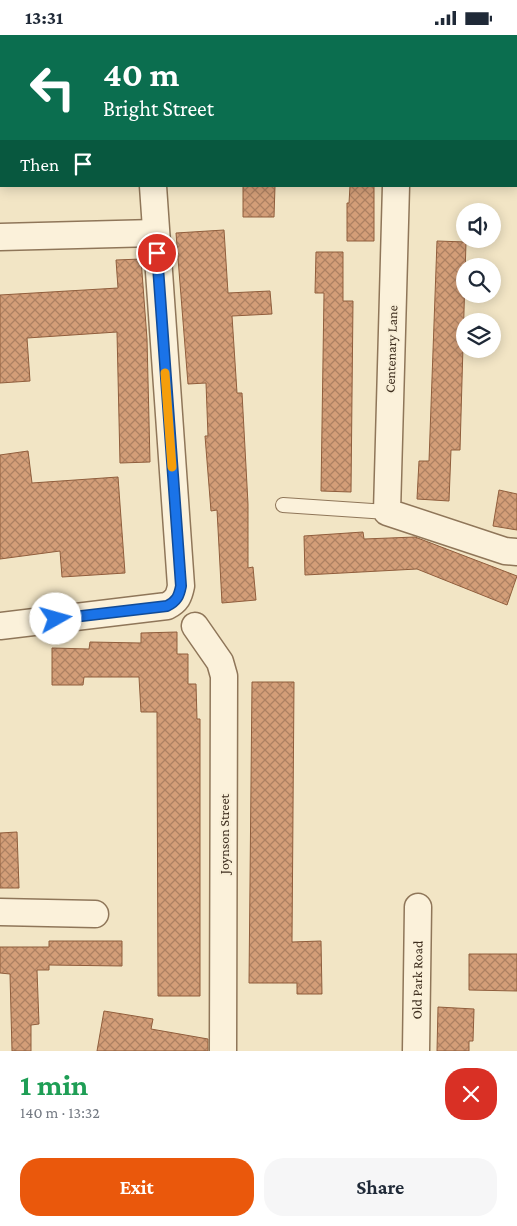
<!DOCTYPE html>
<html lang="en">
<head>
<meta charset="utf-8">
<style>
  body { margin:0; font-family:"Crimson Pro",serif; background:#f6f6f7; color:#1f2937; height:100vh; display:flex; flex-direction:column; font-size:19px; white-space:nowrap }
  * { box-sizing:border-box; margin:0 }
  p { font-size:16px; color:#747a83 }
  .icon { flex:none; width:28px; height:28px; fill:none; stroke:currentColor; stroke-width:2; stroke-linecap:round; stroke-linejoin:round }
  .map { position:relative; height:1016px; overflow:hidden }
  .side { display:flex; flex-direction:column; background:#fff; flex:1 }
  .side>* { flex:none }
  .top-card { position:absolute; left:0px; top:0px; width:518px; height:152px; box-shadow:0 2px 12px #0003; background:#0b6e4f; color:#fff; overflow:hidden }
  .fabs { position:absolute; left:456px; top:168px; display:grid; gap:10px }
  .fabs a { display:grid; place-items:center; width:45px; height:45px; border-radius:50%; background:#fff; box-shadow:0 2px 12px #0003; font-size:25px }
  .pin { position:absolute; display:grid; place-items:center; width:42px; height:42px; color:#fff; margin:-21px; border:2px solid #fff; border-radius:50%; box-shadow:0 1px 5px #0007 }
  .me { position:absolute; width:55px; margin:-28px; rotate:83deg; stroke-linejoin:round; filter:drop-shadow(0 0 4px #0008) }
  .turn { display:flex; align-items:center; gap:18px; height:105px; padding:0 20px; font-size:22px }
  .turn .icon { width:65px; height:65px; stroke-width:2.5 }
  .turn b { display:block; font-size:35px; line-height:42px }
  .then { display:flex; align-items:center; height:48px; padding:0 20px; background:#0003; gap:10px; font-size:19px }
  .round { display:grid; place-items:center; flex:none; width:52px; height:52px; border-radius:20px; background:#f6f6f7 }
  .summary { display:flex; align-items:center; justify-content:space-between; height:85px; padding:0 20px }
  h1 { font-size:30px; font-weight:700; line-height:38px; color:#1e9e55 }
  .button { display:flex; gap:10px; margin-top:auto; padding:10px 20px }
  .button a { flex:1; height:58px; border-radius:20px; background:#ea580c; color:#fff; font-size:20px; font-weight:700; line-height:58px; text-align:center }
  .button a+a { background:#f6f6f7; color:#1f2937 }
  .status { display:flex; justify-content:space-between; align-items:center; height:35px; padding:0 25px; background:#fff; direction:ltr }
  .status svg { height:14px; fill:currentColor }
  .map>svg:first-child { display:block }
  .building { fill:url(#building-cross-hatch); stroke:#905e3d }
  .lines { fill:none; stroke-linecap:round; stroke-linejoin:round }
  .lane-casing { stroke:#8f7659; stroke-width:16 }
  .street-casing { stroke:#8f7659; stroke-width:29 }
  .lane { stroke:#fbf1da; stroke-width:14 }
  .street { stroke:#fbf1da; stroke-width:26 }
  .route-casing { stroke:#114b97; stroke-width:12 }
  .route { stroke:#1a73e8; stroke-width:9 }
  .slow { stroke:#f59e0b; stroke-width:9 }
  .labels { text-anchor:middle; stroke-width:4; stroke-linejoin:round; paint-order:stroke }
  .street-label { font-size:14px; fill:#3e2e1e; stroke:#f8eed6 }
</style>
</head>
<body>
<div class="status"><b>13:31</b><svg viewBox="0 0 49 12"><path d="M0 12V9h3v3zM5 12V6h3v6zM10 12V3h3v9zM15 12V0h3v12zM26 1h20v11H26zM47 4h2v5h-2z"/></svg></div>
<div class="map">
<svg width="517" height="1016" viewBox="0 0 517 1016">
  <defs>
    <pattern id="building-cross-hatch" width="8" height="8" patternUnits="userSpaceOnUse" patternTransform="scale(1.25)"><rect width="8" height="8" fill="#d39e78"/><path d="M0 0l8 8M0 8l8-8" fill="none" stroke="#ad8162"/></pattern>
  </defs>
  <rect width="100%" height="100%" fill="#f2e5c5"/>
  <g class="building">
    <path d="M 243,151 L 275,151 L 274,182 L 243,182 Z"/>
    <path d="M 350,151 L 374,151 L 374,206 L 347,206 L 347,168 L 349,168 Z"/>
    <path d="M 224,195 L 228,258 L 270,256 L 272,279 L 232,281 L 237,358 L 242,358 L 248,469 L 248,533 L 253,532 L 256,565 L 222,568 L 217,475 L 211,476 L 205,401 L 208,401 L 206,348 L 188,349 L 176,198 Z"/>
    <path d="M 437,206 L 466,207 L 460,415 L 451,415 L 449,466 L 417,464 L 419,426 L 429,426 Z"/>
    <path d="M 316,217 L 343,217 L 343,266 L 353,266 L 351,457 L 321,456 L 324,258 L 315,258 Z"/>
    <path d="M 141,224 L 147,304 L 150,427 L 120,428 L 117,297 L 27,303 L 30,346 L 0,348 L 0,260 L 118,253 L 116,225 Z"/>
    <path d="M 28,416 L 32,448 L 118,442 L 125,538 L 62,542 L 60,516 L 0,524 L 0,420 Z"/>
    <path d="M 499,455 L 517,459 L 517,495 L 493,491 Z"/>
    <path d="M 363,497 L 364,504 L 415,502 L 517,541 L 507,570 L 417,534 L 305,540 L 304,501 Z"/>
    <path d="M 177,597 L 177,619 L 188,619 L 188,649 L 196,649 L 197,684 L 200,684 L 200,961 L 158,961 L 157,677 L 141,677 L 139,642 L 84,642 L 83,650 L 52,650 L 52,613 L 89,614 L 90,607 L 141,608 L 141,598 Z"/>
    <path d="M 252,647 L 294,647 L 292,907 L 321,906 L 322,959 L 297,959 L 297,948 L 249,948 Z"/>
    <path d="M 17,797 L 19,853 L 0,853 L 0,798 Z"/>
    <path d="M 49,906 L 122,906 L 122,931 L 49,930 L 49,935 L 37,935 L 39,989 L 31,990 L 31,1016 L 12,1016 L 10,939 L 0,938 L 0,912 L 49,912 Z"/>
    <path d="M 469,919 L 517,919 L 517,956 L 469,955 Z"/>
    <path d="M 438,972 L 474,974 L 473,1006 L 469,1006 L 469,1016 L 437,1016 Z"/>
    <path d="M 104,976 L 153,984 L 151,994 L 208,1004 L 208,1016 L 97,1016 Z"/>
  </g>
  <g class="lines">
    <g class="lane-casing">
      <g id="lane">
        <path d="M 39,0 L 39,1"/>
        <path d="M 283,470 L 387,477"/>
      </g>
    </g>
    <g class="street-casing">
      <g id="street">
        <path d="M 147,0 L 147,1"/>
        <path d="M 428,1 L 428,0"/>
        <path d="M 516,92 L 517,92"/>
        <path d="M 396,151 L 387,477 L 505,516 L 517,517"/>
        <path d="M 0,202 L 155,198"/>
        <path d="M 0,591 L 167,571 C 177,566 179,561 181,551 L 153,151"/>
        <path d="M 195,591 L 220,627 L 224,641 L 223,1016"/>
        <path d="M 0,877 L 95,879"/>
        <path id="s1" d="M 416,1016 L 418,872"/>
      </g>
    </g>
    <use href="#lane" class="lane"/>
    <use href="#street" class="street"/>
  </g>
  <g class="lines">
    <g class="route-casing">
      <path id="route" d="M 56,584 L 167,571 C 177,566 179,561 181,551 L 157,218"/>
    </g>
    <use href="#route" class="route"/>
    <path class="slow" d="M 165,338 L 172,432"/>
  </g>
  <g class="labels">
    <g class="street-label">
      <text transform="translate(391 314) rotate(-88)" y="5">Centenary Lane</text>
      <text transform="translate(224 799) rotate(-90)" y="5">Joynson Street</text>
      <text dy="5" stroke="none"><textPath href="#s1" startOffset="71">Old Park Road</textPath></text>
    </g>
  </g>
</svg>
<div class="fabs">
<a><svg class="icon" aria-label="sound" viewBox="0 0 24 24"><path d="M4 9h4l5-4v14l-5-4H4zM17 9q2 3 0 6"/></svg></a>
<a><svg class="icon" aria-label="search" viewBox="0 0 24 24"><circle cx="10" cy="10" r="6"/><path d="M15 15l6 6"/></svg></a>
<a><svg class="icon" aria-label="layers" viewBox="0 0 24 24"><path d="M12 4l9 5-9 5-9-5zM3 14l9 5 9-5"/></svg></a>
</div>
<div class="pin" style="left:157px;top:218px;background:#d93025"><svg class="icon" aria-label="arrive" viewBox="0 0 24 24"><path d="M6 21V4h12l-3 4 3 4H6"/></svg></div>
<svg class="me" style="left:56px;top:584px" viewBox="-20 -20 40 40"><circle r="19" fill="#fff"/><path d="M0-13L10 11 0 6-10 11z" fill="#1a73e8"/></svg>
<div class="top-card">
<div class="turn"><svg class="icon" aria-label="left" viewBox="0 0 24 24"><path d="M17 20v-9H6M10 6l-5 5 5 5"/></svg><div><b>40 m</b>Bright Street</div></div>
<div class="then">Then<svg class="icon" aria-label="arrive" viewBox="0 0 24 24"><path d="M6 21V4h12l-3 4 3 4H6"/></svg></div>
</div>
</div>
<section class="side">
<div class="summary"><div><h1>1 min</h1><p>140 m · 13:32</p></div><a class="round" style="background:#d93025;color:#fff"><svg class="icon" aria-label="close" viewBox="0 0 24 24"><path d="M6 6l12 12M18 6L6 18"/></svg></a></div>
<div class="button"><a>Exit</a><a>Share</a></div>
</section>
</body>
</html>
